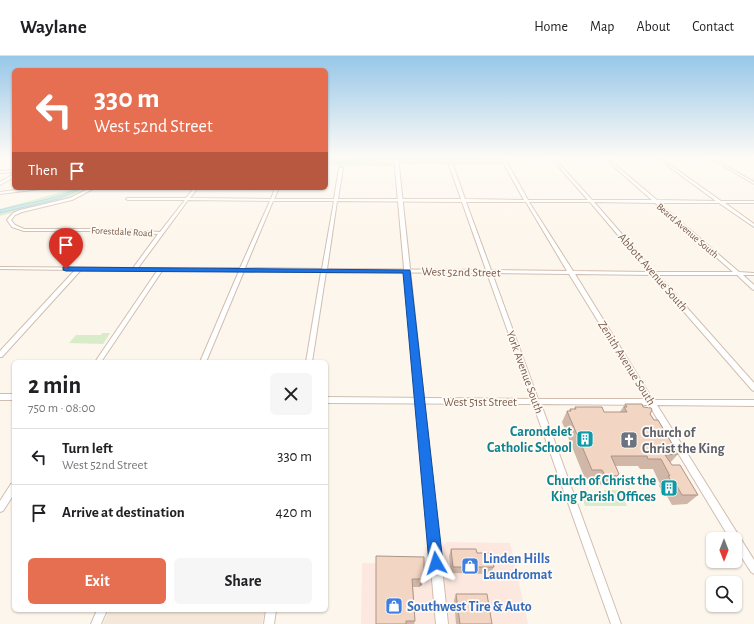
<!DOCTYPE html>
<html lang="en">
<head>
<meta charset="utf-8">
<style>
  body { margin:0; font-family:"Alegreya Sans",sans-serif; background:#f6f6f6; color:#202124; height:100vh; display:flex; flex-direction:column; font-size:15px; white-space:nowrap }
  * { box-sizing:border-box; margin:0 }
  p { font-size:13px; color:#757577 }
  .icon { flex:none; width:22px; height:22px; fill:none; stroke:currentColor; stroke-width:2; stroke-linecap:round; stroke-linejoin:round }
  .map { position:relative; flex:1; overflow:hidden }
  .sheet { position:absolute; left:12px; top:304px; width:316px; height:252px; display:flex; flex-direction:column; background:#fff; border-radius:6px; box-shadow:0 1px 3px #0004 }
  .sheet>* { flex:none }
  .hud { position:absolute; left:12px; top:12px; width:316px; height:122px; border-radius:6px; box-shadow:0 1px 3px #0004; background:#e76f51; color:#fff; overflow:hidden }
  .needle { width:26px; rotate:180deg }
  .controls { position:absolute; left:706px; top:476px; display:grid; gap:8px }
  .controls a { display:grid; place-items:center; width:36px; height:36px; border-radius:6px; background:#fff; box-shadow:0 1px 3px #0004; font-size:20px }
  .pin { position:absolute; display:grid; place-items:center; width:34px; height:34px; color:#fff; margin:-41px -17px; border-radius:50% 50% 50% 0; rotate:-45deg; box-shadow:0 0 4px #0007 }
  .pin .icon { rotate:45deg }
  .me { position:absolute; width:44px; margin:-22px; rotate:354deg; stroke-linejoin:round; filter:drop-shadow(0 0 3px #0008) }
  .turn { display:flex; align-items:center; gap:14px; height:84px; padding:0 16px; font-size:18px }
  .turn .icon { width:52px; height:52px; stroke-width:2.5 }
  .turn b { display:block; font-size:28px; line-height:34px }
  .then { display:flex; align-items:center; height:38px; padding:0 16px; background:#0003; gap:8px; font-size:15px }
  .round { display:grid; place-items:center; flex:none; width:42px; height:42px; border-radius:6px; background:#f6f6f6 }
  .head { display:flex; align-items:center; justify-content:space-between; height:68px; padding:0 16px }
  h1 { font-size:24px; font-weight:700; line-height:30px }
  .button { display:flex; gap:8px; margin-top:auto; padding:8px 16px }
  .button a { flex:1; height:46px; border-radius:6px; background:#e76f51; color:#fff; font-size:16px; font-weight:700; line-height:46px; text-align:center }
  .button a+a { background:#f6f6f6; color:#202124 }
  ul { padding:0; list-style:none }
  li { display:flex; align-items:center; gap:12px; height:56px; padding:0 16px; border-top:1px solid #e0e0e0 }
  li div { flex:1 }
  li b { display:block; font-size:15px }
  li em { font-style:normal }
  header { display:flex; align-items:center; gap:24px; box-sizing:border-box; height:56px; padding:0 20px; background:#fff; border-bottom:1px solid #e0e0e0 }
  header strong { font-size:19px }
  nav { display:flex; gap:22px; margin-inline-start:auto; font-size:14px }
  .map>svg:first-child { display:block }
  .residential { fill:#f5e8da }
  .commercial { fill:#fde8e0 }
  .green { fill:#d8ecc9 }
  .water { fill:#bfe3e8; stroke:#a5d3da }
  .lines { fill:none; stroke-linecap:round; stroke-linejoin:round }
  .minor-casing { stroke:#d1beb0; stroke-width:2 }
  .tertiary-casing { stroke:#d1beb0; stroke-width:2 }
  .minor { fill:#fff; fill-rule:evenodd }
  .tertiary { fill:#fff; fill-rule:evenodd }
  .wall { fill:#d1b7a8 }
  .shaded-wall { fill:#aa9588 }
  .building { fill:#f3d5c3; stroke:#aa9588 }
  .route { fill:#1a73e8; stroke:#114b97 }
  .labels { text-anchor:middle; stroke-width:3.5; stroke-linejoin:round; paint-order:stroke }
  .far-street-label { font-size:10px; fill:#7a5c4d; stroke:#fffaf3 }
  .street-label { font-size:12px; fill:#7a5c4d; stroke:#fffaf3 }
  .near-culture-label { font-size:14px; font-weight:bold; fill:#0d838f; stroke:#fffaf3; text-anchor:end }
  .near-worship-label { font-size:14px; font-weight:bold; fill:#5b616d; stroke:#fffaf3; text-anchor:start }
  .near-shop-label { font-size:14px; font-weight:bold; fill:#366cbe; stroke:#fffaf3; text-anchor:start }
</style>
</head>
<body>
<header>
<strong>Waylane</strong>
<nav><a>Home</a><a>Map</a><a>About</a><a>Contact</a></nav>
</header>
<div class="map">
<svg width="754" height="568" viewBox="0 0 754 568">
  <rect width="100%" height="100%" fill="#fdf6ec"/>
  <path class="residential" d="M 109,554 L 265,554 L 262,568 L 103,568 Z"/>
  <path class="commercial" d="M 447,486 L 510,487 L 528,568 L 361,568 L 362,507 L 422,508 Z"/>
  <g class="green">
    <path d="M 326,101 L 391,101 L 392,110 L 326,109 Z"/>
    <path d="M 400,101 L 499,101 L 502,108 L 401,108 Z"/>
    <path d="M 76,132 L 93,132 L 79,139 L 0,160 L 0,153 Z"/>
    <path d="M 102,277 L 110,277 L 103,288 L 69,287 L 76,279 L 101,279 Z"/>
    <path d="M 604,434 L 620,434 L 627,450 L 585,450 L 581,438 L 605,438 Z"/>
  </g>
  <g class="water">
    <path d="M 380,101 L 463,102 L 478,101 L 461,103 L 425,104 L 390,102 L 354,106 L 326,106 L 326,103 L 351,104 Z"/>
    <path d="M 79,132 L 84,132 L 58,143 L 0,157 L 0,154 C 28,146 52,145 79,132 Z"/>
  </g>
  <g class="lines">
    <g class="minor-casing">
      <g id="minor">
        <path d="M 500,101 L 504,101 L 528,144 L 588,144 L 550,101 L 553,101 L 592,144 L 652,144 L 603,101 L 606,101 L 657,144 L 716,145 L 656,101 L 659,101 L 721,145 L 754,145 L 754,147 L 725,147 L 754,168 L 754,171 L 719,147 L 659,147 L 739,216 L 754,217 L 754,219 L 743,219 L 754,229 L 754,234 L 752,233 L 737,219 L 658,219 L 754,327 L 754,335 L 752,334 L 652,219 L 575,218 L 653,344 L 754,344 L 754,350 L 657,349 L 754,504 L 754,518 L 751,516 L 735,491 L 735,483 L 730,483 L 649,349 L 541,348 L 621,568 L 611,568 L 533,348 L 326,347 L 326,341 L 532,343 L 487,217 L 326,216 L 312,306 L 306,306 L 321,216 L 244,215 L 206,306 L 200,306 L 239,215 L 162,215 L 101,306 L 95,306 L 157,215 L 81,214 L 2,301 L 0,301 L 0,295 L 75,214 L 0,213 L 0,211 L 133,212 L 158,178 L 108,175 L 24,175 L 12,171 L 7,164 L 13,157 L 20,154 L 70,142 L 90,132 L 95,132 L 72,144 L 22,156 L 15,159 L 11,164 L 15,169 L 24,173 L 108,173 L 160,176 L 185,144 L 128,144 L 126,143 L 127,142 L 186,142 L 194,132 L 198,132 L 190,142 L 271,143 L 275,132 L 279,132 L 274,143 L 334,143 L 339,112 L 341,111 L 343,112 L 338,143 L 461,143 L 449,109 L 451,108 L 453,109 L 465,143 L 524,144 ZM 188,144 L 270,145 L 240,212 L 138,212 ZM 273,145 L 334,145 L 322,213 L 245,212 ZM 337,145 L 462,146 L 486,214 L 327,213 ZM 466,146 L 526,146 L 567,215 L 491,214 ZM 529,146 L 590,146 L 649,216 L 573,215 ZM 594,146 L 655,147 L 733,216 L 655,216 ZM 492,217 L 569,218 L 646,343 L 538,343 Z"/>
        <path d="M 708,101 L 711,101 L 754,126 L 754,128 Z"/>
        <path d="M 14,114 L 14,116 L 0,117 L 0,115 Z"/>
        <path d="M 14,118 L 14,121 L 0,129 L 0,126 Z"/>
        <path d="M 31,132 L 42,132 L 40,133 L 0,138 L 0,136 Z"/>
        <rect x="0" y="338" width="14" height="6"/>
        <path d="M 14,427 L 14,438 L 3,455 L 0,456 L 0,445 L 11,428 Z"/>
        <path d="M 97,554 L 107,554 L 101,568 L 91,568 Z"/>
        <path d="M 266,554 L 276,554 L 274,568 L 264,568 Z"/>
      </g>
    </g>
    <g class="tertiary-casing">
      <path id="tertiary" d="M 394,101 L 398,101 L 448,568 L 436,568 Z"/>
    </g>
    <use href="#minor" class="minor"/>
    <use href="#tertiary" class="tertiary"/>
  </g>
  <g class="wall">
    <path d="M 625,348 L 643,351 L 650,358 L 654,364 L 678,398 L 670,407 L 698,439 L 687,448 L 672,449 L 664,435 L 662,435 L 659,430 L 660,428 L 653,413 L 640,413 L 638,410 L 616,410 L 619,418 L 610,430 L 597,428 L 595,423 L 585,423 L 562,366 L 567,355 L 569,355 L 570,353 L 574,353 L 575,351 L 604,356 L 620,356 Z"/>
    <path d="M 451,493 L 477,497 L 494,511 L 490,518 L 451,517 L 449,500 Z"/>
    <path d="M 376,500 L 424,521 L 422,529 L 419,531 L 413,531 L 415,565 L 414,568 L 376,568 Z"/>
    <path d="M 456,538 L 492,568 L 456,568 L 454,544 Z"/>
  </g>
  <path class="shaded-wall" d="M 424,521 L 422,529 L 419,531 L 421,523 Z"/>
  <g class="building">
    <path d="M 625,348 L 642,348 L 643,351 L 651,352 L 652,354 L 650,358 L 654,364 L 658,364 L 678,398 L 665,399 L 672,409 L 680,409 L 698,439 L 682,439 L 674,425 L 671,425 L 668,420 L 670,420 L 661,403 L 648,403 L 647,400 L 611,400 L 619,418 L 617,420 L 605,419 L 602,414 L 592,414 L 567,355 L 571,355 L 570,353 L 576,353 L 575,351 L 602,351 L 604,356 L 627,356 L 624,351 L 627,351 Z"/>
    <path d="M 451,493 L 476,493 L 477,497 L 491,497 L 494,511 L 453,511 Z"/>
    <path d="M 376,500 L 424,501 L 424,521 L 421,523 L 412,523 L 415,565 L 406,565 L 406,568 L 376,568 Z"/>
    <path d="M 456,538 L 487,538 L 492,568 L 460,568 Z"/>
  </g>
  <linearGradient id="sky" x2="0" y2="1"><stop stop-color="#97c7e8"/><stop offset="0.56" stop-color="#fefbf6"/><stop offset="1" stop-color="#fefbf6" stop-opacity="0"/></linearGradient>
  <rect width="754" height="180" fill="url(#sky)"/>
  <path class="route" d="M 63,211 L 410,214 L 443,507 L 441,512 L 436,514 L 431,512 L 429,507 L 403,217 L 66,215 L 63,214 Z"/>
  <defs>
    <g id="building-square" transform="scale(0.9)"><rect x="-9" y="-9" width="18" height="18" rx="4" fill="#0f9aa8" stroke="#fffaf3"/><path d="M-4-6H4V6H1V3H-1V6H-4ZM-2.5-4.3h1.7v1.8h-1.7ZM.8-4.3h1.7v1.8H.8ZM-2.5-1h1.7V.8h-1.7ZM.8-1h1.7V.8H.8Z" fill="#fff"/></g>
    <g id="church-square" transform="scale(0.9)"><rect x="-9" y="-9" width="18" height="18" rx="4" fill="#6b7280" stroke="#fffaf3"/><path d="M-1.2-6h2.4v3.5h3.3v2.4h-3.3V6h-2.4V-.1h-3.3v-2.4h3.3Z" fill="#fff"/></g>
    <g id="shop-square" transform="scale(0.9)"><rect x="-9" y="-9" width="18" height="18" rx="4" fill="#3f7fe0" stroke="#fffaf3"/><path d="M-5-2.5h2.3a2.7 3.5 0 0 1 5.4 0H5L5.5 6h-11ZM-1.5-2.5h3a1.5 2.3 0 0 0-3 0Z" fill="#fff"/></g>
  </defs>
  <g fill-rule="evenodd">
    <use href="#building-square" x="585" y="383"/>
    <use href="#church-square" x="629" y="384"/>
    <use href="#building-square" x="669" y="432"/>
    <use href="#shop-square" x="470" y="510"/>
    <use href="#shop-square" x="394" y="550"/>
  </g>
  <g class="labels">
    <g class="far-street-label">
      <text transform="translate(688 174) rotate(41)" y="4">Beard Avenue South</text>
      <text transform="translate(122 175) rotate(3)" y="4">Forestdale Road</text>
    </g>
    <g class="street-label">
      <text transform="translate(461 216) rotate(1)" y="4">West 52nd Street</text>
      <text transform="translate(653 216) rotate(49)" y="4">Abbott Avenue South</text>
      <text transform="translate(627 307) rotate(58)" y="4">Zenith Avenue South</text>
      <text transform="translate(525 316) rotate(70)" y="4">York Avenue South</text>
      <text x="480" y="350">West 51st Street</text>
    </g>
    <g class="near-culture-label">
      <text x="572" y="380">Carondelet<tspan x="572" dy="16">Catholic School</tspan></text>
      <text x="656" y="429">Church of Christ the<tspan x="656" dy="16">King Parish Offices</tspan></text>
    </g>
    <g class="near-worship-label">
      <text x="642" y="381">Church of<tspan x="642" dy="16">Christ the King</tspan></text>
    </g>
    <g class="near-shop-label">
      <text x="483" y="507">Linden Hills<tspan x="483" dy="16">Laundromat</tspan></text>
      <text x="407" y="555">Southwest Tire &amp; Auto</text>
    </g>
  </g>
</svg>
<div class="controls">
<a><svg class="needle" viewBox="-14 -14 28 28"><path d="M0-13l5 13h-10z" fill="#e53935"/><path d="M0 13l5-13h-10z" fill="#757577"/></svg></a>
<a><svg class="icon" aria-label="search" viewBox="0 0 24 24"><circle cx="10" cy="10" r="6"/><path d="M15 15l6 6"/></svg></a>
</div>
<div class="pin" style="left:66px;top:213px;background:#d93025"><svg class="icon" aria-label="arrive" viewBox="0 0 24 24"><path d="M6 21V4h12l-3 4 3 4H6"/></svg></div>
<svg class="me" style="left:436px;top:507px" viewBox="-20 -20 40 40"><path d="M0-17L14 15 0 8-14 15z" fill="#1a73e8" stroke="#fff" stroke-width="4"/></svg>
<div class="hud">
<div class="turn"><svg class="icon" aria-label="left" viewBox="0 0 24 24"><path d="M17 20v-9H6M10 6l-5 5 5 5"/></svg><div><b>330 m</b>West 52nd Street</div></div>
<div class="then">Then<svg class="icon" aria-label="arrive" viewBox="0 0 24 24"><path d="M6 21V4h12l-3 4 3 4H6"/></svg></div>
</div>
<section class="sheet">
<div class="head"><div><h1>2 min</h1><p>750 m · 08:00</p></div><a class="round"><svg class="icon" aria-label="close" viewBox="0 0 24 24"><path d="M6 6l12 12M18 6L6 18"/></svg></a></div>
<ul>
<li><svg class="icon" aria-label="left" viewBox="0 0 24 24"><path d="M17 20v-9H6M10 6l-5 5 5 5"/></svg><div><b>Turn left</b><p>West 52nd Street</p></div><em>330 m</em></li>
<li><svg class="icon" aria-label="arrive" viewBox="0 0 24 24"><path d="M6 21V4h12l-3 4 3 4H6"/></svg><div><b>Arrive at destination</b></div><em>420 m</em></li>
</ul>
<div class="button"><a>Exit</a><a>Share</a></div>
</section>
</div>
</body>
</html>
